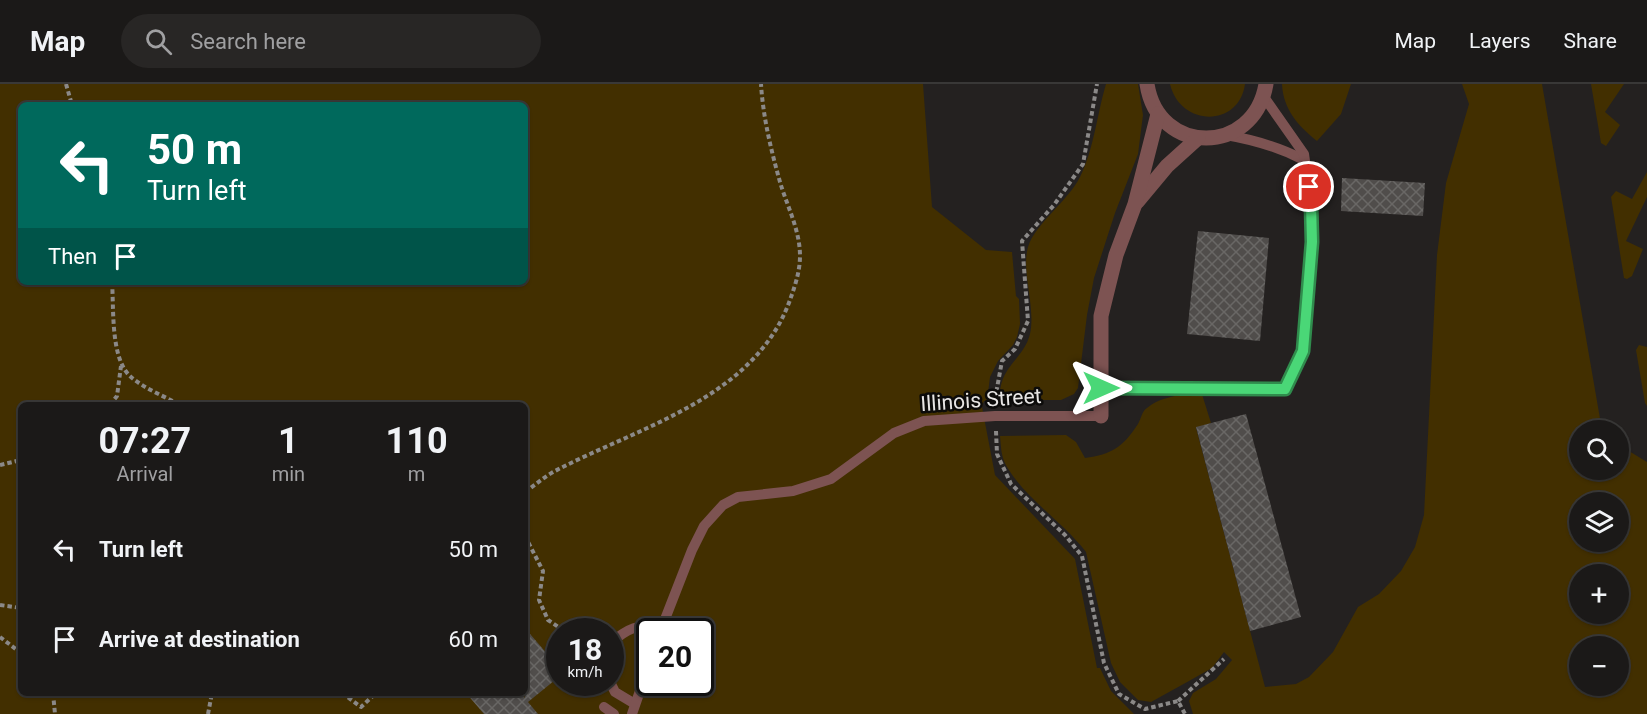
<!DOCTYPE html>
<html lang="en">
<head>
<meta charset="utf-8">
<style>
  body { margin:0; font-family:Roboto,sans-serif; background:#282625; color:#f1f3f6; height:100vh; display:flex; flex-direction:column; font-size:22px; white-space:nowrap }
  * { box-sizing:border-box; margin:0 }
  p { font-size:20px; color:#a0a0a2 }
  .icon { flex:none; width:33px; height:33px; fill:none; stroke:currentColor; stroke-width:2; stroke-linecap:round; stroke-linejoin:round }
  .map { position:relative; flex:1; overflow:hidden }
  .drawer { position:absolute; left:18px; top:318px; width:510px; height:294px; display:flex; flex-direction:column; background:#1b1918; border-radius:9px; box-shadow:0 2px 4px #0004,0 0 0 2px #393837 }
  .drawer>* { flex:none }
  .top-card { position:absolute; left:18px; top:18px; width:510px; height:183px; border-radius:9px; box-shadow:0 2px 4px #0004,0 0 0 2px #393837; background:#00695c; color:#fff; overflow:hidden }
  .controls { position:absolute; left:1569px; top:336px; display:grid; gap:12px }
  .controls a { display:grid; place-items:center; width:60px; height:60px; border-radius:50%; background:#1b1918; box-shadow:0 2px 4px #0004,0 0 0 2px #393837; font-size:30px }
  .speed { position:absolute; left:546px; top:534px; display:flex; gap:12px; font-size:30px; font-weight:700; text-align:center }
  .speed>* { display:grid; place-content:center; width:78px; height:78px; border-radius:50%; background:#1b1918; box-shadow:0 2px 4px #0004,0 0 0 2px #393837; line-height:1 }
  .speed small { font-size:15px; font-weight:400 }
  .speed .limit { border:3px solid #111; border-radius:9px; background:#fff; color:#111 }
  .pin { position:absolute; display:grid; place-items:center; width:51px; height:51px; color:#fff; margin:-26px; border:3px solid #fff; border-radius:50%; box-shadow:0 2px 6px #0007 }
  .me { position:absolute; width:66px; margin:-33px; rotate:90deg; stroke-linejoin:round; filter:drop-shadow(0 0 4px #0008) }
  .turn { display:flex; align-items:center; gap:21px; height:126px; padding:0 30px; font-size:27px }
  .turn .icon { width:78px; height:78px; stroke-width:2.5 }
  .turn b { display:block; font-size:42px; line-height:51px }
  .then { display:flex; align-items:center; height:57px; padding:0 30px; background:#0003; gap:12px; font-size:22px }
  .eta { display:flex; justify-content:space-evenly; align-items:center; height:102px; text-align:center }
  .eta b { font-size:36px; font-weight:700; line-height:42px }
  ul { padding:0; list-style:none }
  li { display:flex; align-items:center; gap:18px; height:90px; padding:0 30px }
  li div { flex:1 }
  li b { display:block; font-size:22px }
  li em { font-style:normal }
  header { display:flex; align-items:center; gap:36px; box-sizing:border-box; height:84px; padding:0 30px; background:#1b1918; border-bottom:2px solid #393837 }
  header strong { font-size:28px }
  nav { display:flex; gap:33px; margin-inline-start:auto; font-size:21px }
  .search { width:420px; height:54px; background:#282625; display:flex; align-items:center; gap:15px; box-sizing:border-box; padding:0 21px; border-radius:33px; color:#a0a0a2; font-size:22px }
  .map>svg:first-child { display:block }
  .green { fill:#422f00; fill-rule:evenodd }
  .building { fill:url(#building-cross-hatch) }
  .lines { fill:none; stroke-linecap:round; stroke-linejoin:round }
  .path { stroke:#8b8988; stroke-width:4; stroke-dasharray:4.5 3; stroke-linecap:butt }
  .lane { stroke:#7d5352; stroke-width:10 }
  .street { stroke:#7d5352; stroke-width:15 }
  .route-casing { stroke:#308c4d; stroke-width:15 }
  .route { stroke:#4ad777; stroke-width:10 }
  .labels { text-anchor:middle; stroke-width:5; stroke-linejoin:round; paint-order:stroke }
  .street-label { font-size:21px; fill:#e8e6e5; stroke:#0c0b0a }
</style>
</head>
<body>
<header>
<strong>Map</strong>
<div class="search"><svg class="icon" aria-label="search" viewBox="0 0 24 24"><circle cx="10" cy="10" r="6"/><path d="M15 15l6 6"/></svg>Search here</div>
<nav><a>Map</a><a>Layers</a><a>Share</a></nav>
</header>
<div class="map">
<svg width="1647" height="630" viewBox="0 0 1647 630">
  <defs>
    <pattern id="building-cross-hatch" width="8" height="8" patternUnits="userSpaceOnUse" patternTransform="scale(1.5)"><rect width="8" height="8" fill="#504d4b"/><path d="M0 0l8 8M0 8l8-8" fill="none" stroke="#696765"/></pattern>
  </defs>
  <rect width="100%" height="100%" fill="#242120"/>
  <g class="green">
    <path d="M 0,0 L 923,0 L 932,123 L 986,166 L 1012,168 L 1016,212 L 1019,215 L 1020,240 L 1017,253 L 1013,261 L 998,277 L 990,293 L 987,317 L 984,317 L 982,323 L 995,391 L 1075,475 L 1097,584 L 1100,584 L 1111,607 L 1134,630 L 0,630 ZM 21,21 L 525,21 L 525,198 L 21,198 ZM 21,321 L 525,321 L 525,609 L 21,609 ZM 560,548 L 610,548 L 610,598 L 560,598 ZM 650,548 L 700,548 L 700,598 L 650,598 Z"/>
    <path d="M 1106,0 L 1138,0 L 1143,31 L 1138,70 L 1115,129 L 1094,194 L 1087,231 L 1078,304 L 1074,310 L 1061,316 L 1000,316 C 998,282 1023,277 1030,250 C 1036,223 1021,188 1028,163 C 1035,140 1068,117 1080,93 C 1094,65 1097,30 1106,0 Z"/>
    <path d="M 1170,0 L 1245,0 C 1239,44 1180,43 1170,0 Z"/>
    <path d="M 1282,0 L 1351,0 L 1341,30 L 1317,57 C 1298,42 1283,25 1282,0 Z"/>
    <path d="M 1462,0 L 1542,0 L 1602,346 L 1580,346 L 1580,386 L 1618,386 L 1619,361 L 1647,378 L 1647,630 L 1193,630 L 1189,617 L 1193,609 L 1216,595 L 1232,576 L 1224,568 L 1212,584 L 1189,597 L 1151,618 L 1138,616 L 1120,598 L 1111,579 L 1086,468 C 1063,438 1027,416 1007,383 C 1001,373 1001,363 1000,352 L 1066,351 L 1076,358 L 1085,374 C 1112,370 1122,364 1138,340 C 1141,335 1142,327 1147,324 C 1161,312 1183,311 1201,307 L 1211,339 L 1196,344 L 1265,603 L 1296,600 L 1309,593 L 1333,568 L 1358,523 L 1379,510 L 1401,487 L 1415,463 L 1424,431 L 1437,171 L 1446,99 L 1469,20 ZM 1580,418 L 1618,418 L 1618,458 L 1580,458 ZM 1580,490 L 1618,490 L 1618,530 L 1580,530 ZM 1580,562 L 1618,562 L 1618,602 L 1580,602 Z"/>
    <path d="M 1591,0 L 1624,0 L 1605,28 L 1620,41 L 1606,62 L 1601,59 Z"/>
    <path d="M 1647,88 L 1647,113 L 1626,157 L 1643,165 L 1632,192 L 1627,195 L 1624,194 L 1611,113 L 1616,107 L 1632,115 Z"/>
    <path d="M 1639,261 L 1647,263 L 1647,322 L 1645,319 L 1636,266 Z"/>
  </g>
  <g class="building">
    <path d="M 1342,94 L 1425,99 L 1423,132 L 1341,127 Z"/>
    <path d="M 1198,147 L 1269,154 L 1260,257 L 1187,250 Z"/>
    <path d="M 1246,330 L 1301,533 L 1250,547 L 1196,343 Z"/>
    <path d="M 525,544 L 560,585 L 560,592 L 528,618 L 538,630 L 484,630 L 466,609 L 521,609 L 525,614 Z"/>
  </g>
  <g class="lines">
    <g class="path">
      <path d="M 66,0 L 72,21"/>
      <path d="M 112,198 C 114,224 110,275 131,293 C 145,305 164,312 180,321"/>
      <path d="M 995,315 L 1002,277 L 1015,265 L 1028,237 L 1022,157 L 1054,121 L 1083,80 L 1097,0"/>
      <path d="M 110,321 L 117,312 L 121,282"/>
      <path d="M 996,347 L 997,370 L 1011,400 L 1065,451 L 1082,472 L 1104,579 L 1119,610 L 1145,625 L 1178,617 L 1185,630"/>
      <path d="M 0,381 L 21,376"/>
      <path d="M 525,408 C 535,401 544,393 555,387 C 639,343 755,314 790,216 C 795,202 800,187 800,172 C 800,146 787,122 780,98 C 771,66 763,33 761,0"/>
      <path d="M 525,452 L 543,487 L 539,516 L 548,536 L 566,548"/>
      <path d="M 0,521 L 21,524"/>
      <path d="M 0,553 L 21,569"/>
      <path d="M 53,609 L 55,630"/>
      <path d="M 342,609 L 361,623 L 376,609"/>
      <path d="M 1178,617 L 1224,575"/>
      <path d="M 208,630 L 212,609"/>
    </g>
    <g class="lane">
      <path d="M 1226,51 C 1255,56 1279,63 1304,76"/>
      <path d="M 1101,305 L 1285,305 L 1303,267 L 1312,158 L 1311,120 L 1304,70 L 1264,13"/>
      <path d="M 660,548 L 692,466 L 704,442 L 723,421 L 738,413 L 793,407 L 831,395 L 894,349 L 924,337 L 995,332 L 1101,332"/>
      <path d="M 610,560 C 628,543 638,541 662,541"/>
      <path d="M 610,598 L 615,608 L 635,620"/>
      <path d="M 604,623 L 614,630"/>
      <path d="M 632,630 L 650,578"/>
    </g>
    <g class="street">
      <path d="M 1147,0 C 1158,72 1254,72 1266,0"/>
      <path d="M 1137,118 L 1167,82 L 1198,54"/>
      <path d="M 1101,332 L 1101,232 L 1116,171 L 1135,120 L 1158,30"/>
    </g>
  </g>
  <g class="lines">
    <g class="route-casing">
      <path id="route" d="M 1101,304 L 1285,305 L 1303,267 L 1312,158 L 1311,120 L 1309,103"/>
    </g>
    <use href="#route" class="route"/>
  </g>
  <g class="labels">
    <g class="street-label">
      <text transform="translate(981 316) rotate(-4)" y="7">Illinois Street</text>
    </g>
  </g>
</svg>
<div class="controls">
<a><svg class="icon" aria-label="search" viewBox="0 0 24 24"><circle cx="10" cy="10" r="6"/><path d="M15 15l6 6"/></svg></a>
<a><svg class="icon" aria-label="layers" viewBox="0 0 24 24"><path d="M12 4l9 5-9 5-9-5zM3 14l9 5 9-5"/></svg></a>
<a>+</a>
<a>−</a>
</div>
<div class="speed"><div>18<small>km/h</small></div><div class="limit">20</div></div>
<div class="pin" style="left:1309px;top:103px;background:#d93025"><svg class="icon" aria-label="arrive" viewBox="0 0 24 24"><path d="M6 21V4h12l-3 4 3 4H6"/></svg></div>
<svg class="me" style="left:1101px;top:304px" viewBox="-20 -20 40 40"><path d="M0-17L14 15 0 8-14 15z" fill="#4ad777" stroke="#fff" stroke-width="4"/></svg>
<div class="top-card">
<div class="turn"><svg class="icon" aria-label="left" viewBox="0 0 24 24"><path d="M17 20v-9H6M10 6l-5 5 5 5"/></svg><div><b>50 m</b>Turn left</div></div>
<div class="then">Then<svg class="icon" aria-label="arrive" viewBox="0 0 24 24"><path d="M6 21V4h12l-3 4 3 4H6"/></svg></div>
</div>
<section class="drawer">
<div class="eta">
<div><b>07:27</b><p>Arrival</p></div>
<div><b>1</b><p>min</p></div>
<div><b>110</b><p>m</p></div>
</div>
<ul>
<li><svg class="icon" aria-label="left" viewBox="0 0 24 24"><path d="M17 20v-9H6M10 6l-5 5 5 5"/></svg><div><b>Turn left</b></div><em>50 m</em></li>
<li><svg class="icon" aria-label="arrive" viewBox="0 0 24 24"><path d="M6 21V4h12l-3 4 3 4H6"/></svg><div><b>Arrive at destination</b></div><em>60 m</em></li>
</ul>
</section>
</div>
</body>
</html>
